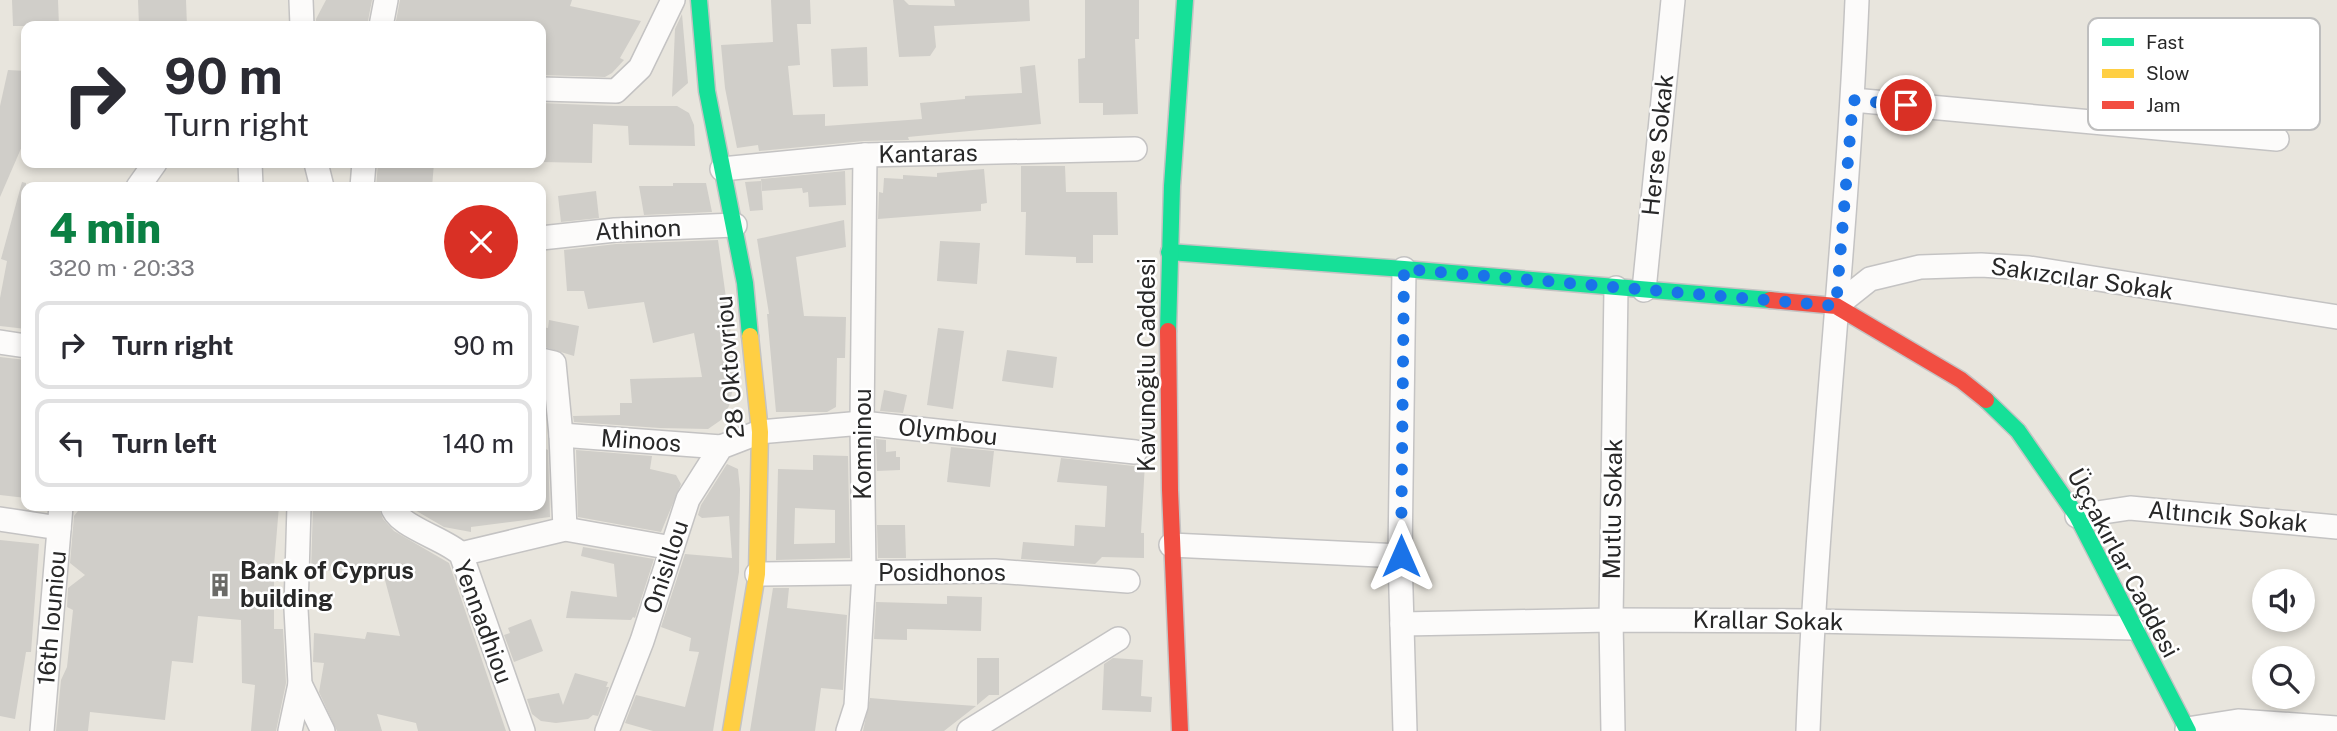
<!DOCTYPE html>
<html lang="en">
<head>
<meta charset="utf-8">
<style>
  body { margin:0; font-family:"Public Sans",sans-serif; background:#f2f2f3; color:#2b2b33; height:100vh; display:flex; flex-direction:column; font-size:26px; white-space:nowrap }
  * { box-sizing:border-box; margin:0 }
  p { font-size:23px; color:#7c7c81 }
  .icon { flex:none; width:38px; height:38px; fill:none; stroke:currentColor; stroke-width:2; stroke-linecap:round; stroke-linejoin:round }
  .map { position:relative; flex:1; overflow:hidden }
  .details { position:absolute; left:21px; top:182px; width:525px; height:329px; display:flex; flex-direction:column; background:#fff; border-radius:14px; box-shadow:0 4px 10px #0003 }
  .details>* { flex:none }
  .guide { position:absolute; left:21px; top:21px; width:525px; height:147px; border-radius:14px; box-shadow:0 4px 10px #0003; background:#fff; color:#2b2b33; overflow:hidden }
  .controls { position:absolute; left:2252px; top:569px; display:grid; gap:14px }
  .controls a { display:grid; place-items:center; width:63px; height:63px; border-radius:50%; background:#fff; box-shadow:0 4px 10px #0003; font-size:35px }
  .pin { position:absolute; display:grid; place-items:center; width:60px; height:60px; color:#fff; margin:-30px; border:4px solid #fff; border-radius:50%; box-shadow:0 2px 7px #0007 }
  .me { position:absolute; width:77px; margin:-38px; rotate:0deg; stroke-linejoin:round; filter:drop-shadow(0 0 5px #0008) }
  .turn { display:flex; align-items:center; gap:24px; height:147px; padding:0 28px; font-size:32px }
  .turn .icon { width:91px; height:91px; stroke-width:2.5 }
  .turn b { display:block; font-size:49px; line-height:60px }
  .round { display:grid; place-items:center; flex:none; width:74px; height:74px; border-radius:37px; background:#f2f2f3 }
  .summary { display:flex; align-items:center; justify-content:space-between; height:119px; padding:0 28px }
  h1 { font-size:42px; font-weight:800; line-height:52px; color:#0b8043 }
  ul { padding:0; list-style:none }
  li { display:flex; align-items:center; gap:21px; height:88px; margin:0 14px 10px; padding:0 14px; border:4px solid #e1e1e2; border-radius:14px }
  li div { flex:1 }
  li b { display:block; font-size:26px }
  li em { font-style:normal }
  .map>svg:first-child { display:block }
  .building { fill:#d0cec9; fill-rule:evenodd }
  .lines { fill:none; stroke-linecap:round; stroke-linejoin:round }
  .street-casing { stroke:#c4c3c3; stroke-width:26 }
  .fast-casing { stroke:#c4c3c3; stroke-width:19 }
  .slow-casing { stroke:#c4c3c3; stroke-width:19 }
  .jam-casing { stroke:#c4c3c3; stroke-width:19 }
  .street { stroke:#fcfbfa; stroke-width:23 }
  .fast { stroke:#16e098; stroke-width:16 }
  .slow { stroke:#ffcf43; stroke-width:16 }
  .jam { stroke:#f24e42; stroke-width:16 }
  .route { stroke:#1a73e8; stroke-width:12; stroke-dasharray:0 21.6 }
  .labels { text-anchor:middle; stroke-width:5; stroke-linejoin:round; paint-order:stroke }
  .street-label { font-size:24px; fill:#282828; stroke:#fff }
  .poi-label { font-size:24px; font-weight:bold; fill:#282828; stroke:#fff; text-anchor:start }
  .key { fill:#fff; stroke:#bebebe; stroke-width:2 }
  .key-label { font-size:19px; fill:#282828 }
</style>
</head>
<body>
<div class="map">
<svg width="2337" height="731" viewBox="0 0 2337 731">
  <rect width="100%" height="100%" fill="#e8e5dd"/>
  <g class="building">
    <path d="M 12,0 L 58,0 L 59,26 L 13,26 Z"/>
    <path d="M 138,0 L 186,0 L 187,26 L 139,26 Z"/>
    <path d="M 326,0 L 372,0 L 367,26 L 316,26 L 316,19 Z"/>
    <path d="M 400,0 L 572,0 L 570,6 L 641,21 L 620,58 L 624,60 L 612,73 L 605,77 L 541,75 L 541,26 L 395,26 Z"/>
    <path d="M 771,0 L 810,0 L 811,24 L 797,24 L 800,65 L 788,66 L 793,115 L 825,114 L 825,126 L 922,119 L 920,103 L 965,99 L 965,96 L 1022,93 L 1020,67 L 1035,65 L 1041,124 L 908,137 L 909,140 L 864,141 L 759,151 L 758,145 L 737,148 L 725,88 L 721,45 L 773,42 Z"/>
    <path d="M 893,0 L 904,0 L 909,5 L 955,6 L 954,0 L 1029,0 L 1030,21 L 934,26 L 936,47 L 930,56 L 899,57 Z"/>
    <path d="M 1085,0 L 1139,0 L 1139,39 L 1135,39 L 1138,114 L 1103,115 L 1103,103 L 1079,103 L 1078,59 L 1085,58 Z"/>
    <path d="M 682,14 L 688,83 L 672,97 L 675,29 Z"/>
    <path d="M 867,47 L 868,86 L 833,87 L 831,49 Z"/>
    <path d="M 8,70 L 26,71 L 26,137 L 0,197 L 0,106 Z"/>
    <path d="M 541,103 L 614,106 L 677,106 L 689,113 L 694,125 L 695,146 L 629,145 L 628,126 L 593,124 L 592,163 L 541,162 Z"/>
    <path d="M 378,163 L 434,163 L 432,187 L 394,184 L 393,187 L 376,187 Z"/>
    <path d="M 1021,166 L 1065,166 L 1066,192 L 1117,192 L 1118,235 L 1093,235 L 1093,263 L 1076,263 L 1076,257 L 1025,255 L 1026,212 L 1021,212 Z"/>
    <path d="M 984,169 L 987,203 L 981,204 L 981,211 L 878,219 L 879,192 L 883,193 L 884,178 L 903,179 L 903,175 L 937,177 L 937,173 Z"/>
    <path d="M 845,171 L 846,205 L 809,207 L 808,192 L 803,193 L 802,188 L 762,191 L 761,179 Z"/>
    <path d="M 761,181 L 763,210 L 750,211 L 745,182 Z"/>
    <path d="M 22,182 L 26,183 L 26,329 L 0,326 L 0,298 L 7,261 L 1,259 Z"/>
    <path d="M 673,183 L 706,183 L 712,212 L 644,215 L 639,186 L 673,186 Z"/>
    <path d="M 596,191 L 599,218 L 561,222 L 558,196 Z"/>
    <path d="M 844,220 L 846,247 L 796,257 L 804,316 L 846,317 L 845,358 L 837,358 L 836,407 L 827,412 L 776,412 L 767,314 L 769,314 L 757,239 Z"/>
    <path d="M 718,240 L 735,363 L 733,388 L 729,406 L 721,420 L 708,429 L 660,428 L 574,422 L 573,416 L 620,415 L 620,403 L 632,403 L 630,379 L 702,377 L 694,333 L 653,343 L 644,302 L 588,309 L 584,291 L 567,291 L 564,250 L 616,244 Z"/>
    <path d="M 940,241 L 980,243 L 977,284 L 937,281 Z"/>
    <path d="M 549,320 L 579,326 L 574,356 L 541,346 L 541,327 L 548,328 Z"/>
    <path d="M 938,328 L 964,331 L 953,409 L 927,405 Z"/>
    <path d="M 1007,350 L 1057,357 L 1053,388 L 1002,381 Z"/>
    <path d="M 0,357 L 26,360 L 26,498 L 0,495 Z"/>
    <path d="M 884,390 L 907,395 L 903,413 L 880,411 Z"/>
    <path d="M 876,439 L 886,440 L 886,452 L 896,451 L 896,457 L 900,457 L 900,470 L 877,471 Z"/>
    <path d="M 541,447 L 548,450 L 550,517 L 471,527 L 471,532 L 444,527 L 408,506 L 541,506 Z"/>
    <path d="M 951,447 L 994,451 L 990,487 L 947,482 Z"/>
    <path d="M 576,450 L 652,456 L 650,469 L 676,475 L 681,484 L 661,532 L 578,517 Z"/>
    <path d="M 813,455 L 848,456 L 850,558 L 776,560 L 778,469 L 813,470 ZM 795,508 L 835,510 L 835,543 L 794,544 Z"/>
    <path d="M 1061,458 L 1134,466 L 1145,463 L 1141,533 L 1144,533 L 1144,558 L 1102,557 L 1095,564 L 1021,559 L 1023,542 L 1074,546 L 1075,525 L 1105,527 L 1107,486 L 1057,482 Z"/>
    <path d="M 727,464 L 738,469 L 740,489 L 739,572 L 713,731 L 653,731 L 625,723 L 636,695 L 685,707 L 699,652 L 689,651 L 691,638 L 661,627 L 685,554 L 732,558 L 729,516 L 702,518 L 698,515 L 701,505 Z"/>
    <path d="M 82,506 L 279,506 L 274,566 L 274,629 L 283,629 L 286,683 L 276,731 L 251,731 L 255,685 L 242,683 L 241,620 L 198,616 L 193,663 L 172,661 L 165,720 L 90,712 L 88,731 L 56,731 L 61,680 L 67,667 L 73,610 L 67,607 L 68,588 L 85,575 L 70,563 L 74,516 Z"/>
    <path d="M 313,506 L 378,506 L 383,519 L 394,531 L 449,563 L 506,731 L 418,731 L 416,723 L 377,714 L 382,731 L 337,731 L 319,692 L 324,663 L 313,662 L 314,633 L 365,639 L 367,632 L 400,636 L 382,569 L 311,571 Z"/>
    <path d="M 877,525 L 905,525 L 906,558 L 878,558 Z"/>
    <path d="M 0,540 L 39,544 L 31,652 L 26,652 L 15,719 L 0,716 Z"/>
    <path d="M 583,547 L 654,559 L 635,618 L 633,617 L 631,620 L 566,618 L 571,591 L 617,597 L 614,564 L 581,556 Z"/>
    <path d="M 773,588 L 789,588 L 787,608 L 847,615 L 843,690 L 821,688 L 815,731 L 750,731 Z"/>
    <path d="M 947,596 L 982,597 L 981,631 L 907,629 L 907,640 L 874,639 L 876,602 L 947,604 Z"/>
    <path d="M 531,619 L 543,651 L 514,662 L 504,635 L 510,633 L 508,628 Z"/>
    <path d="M 977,658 L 999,658 L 999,695 L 989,695 L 977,705 Z"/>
    <path d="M 1113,658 L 1143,660 L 1141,696 L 1152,697 L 1151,712 L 1102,710 L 1104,664 Z"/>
    <path d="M 575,673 L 608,682 L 606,687 L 609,687 L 598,716 L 593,715 L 588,719 L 556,723 L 541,721 L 532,714 L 527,699 L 559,693 L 563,705 Z"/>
    <path d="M 870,698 L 905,701 L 976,706 L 944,731 L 863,731 Z"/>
  </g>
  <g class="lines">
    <g class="street-casing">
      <g id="street">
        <path d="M 301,0 L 302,26"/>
        <path d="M 381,26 L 386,0"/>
        <path d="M 541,89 L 616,91 L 640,68 L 673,0"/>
        <path d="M 1853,100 L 2277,139"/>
        <path d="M 250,163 L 251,187"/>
        <path d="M 316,163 L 322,187"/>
        <path d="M 722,169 L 865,155 L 1135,149"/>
        <path d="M 138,187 L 155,163"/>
        <path d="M 362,187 L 364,163"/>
        <path d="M 541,238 L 615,230 L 735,225"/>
        <path d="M 1404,269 L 1400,556 L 1405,731"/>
        <path d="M 1644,290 L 1673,0"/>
        <path d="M 1836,306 L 1870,279 L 1920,267 L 1981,265 L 2029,268 L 2337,317"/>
        <path d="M 0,342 L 26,346"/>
        <path d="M 541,360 L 554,363 L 561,435 L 565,529"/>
        <path d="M 561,435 L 721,447"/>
        <path d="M 299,506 L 296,609 L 300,684 L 323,731"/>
        <path d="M 392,506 C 396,526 444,538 461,554 L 523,731"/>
        <path d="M 2077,516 L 2130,508 L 2337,527"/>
        <path d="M 0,519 L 59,528"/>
        <path d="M 1171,545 L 1400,556"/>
        <path d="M 461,554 L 565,529 L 672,548"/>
        <path d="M 757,574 L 995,571 L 1128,581"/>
        <path d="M 1402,624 L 1611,620 L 1812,621 L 2133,628"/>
        <path d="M 2187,729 L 2238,721 L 2337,728"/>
        <path d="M 42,731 L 61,506"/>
        <path d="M 290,731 L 300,684"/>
        <path d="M 607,731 L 642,641 L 688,499 L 721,447 L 760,432 L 862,423 L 1135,452"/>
        <path d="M 848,731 L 856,706 L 864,573 L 862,423 L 865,155"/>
        <path d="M 969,731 L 1118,639"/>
        <path d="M 1613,731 L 1611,620 L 1616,288"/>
        <path d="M 1808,731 C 1817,487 1847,244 1857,0"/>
      </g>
    </g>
    <g class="fast-casing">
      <g id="fast">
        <path d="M 699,0 L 707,91 L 745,283 L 750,336"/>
        <path d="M 1169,252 L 1404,269 L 1770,300"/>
        <path d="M 1168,331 L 1172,186 L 1185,0"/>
        <path d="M 1986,400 L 2018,431 L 2077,516 L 2188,731"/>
      </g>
    </g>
    <g class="slow-casing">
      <path id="slow" d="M 731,731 L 757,574 L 760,432 L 750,336"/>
    </g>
    <g class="jam-casing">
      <g id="jam">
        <path d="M 1770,300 L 1836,306 L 1961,380 L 1986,400"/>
        <path d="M 1168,331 L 1170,490 L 1180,731"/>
      </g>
    </g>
    <use href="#street" class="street"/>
    <use href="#fast" class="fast"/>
    <use href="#slow" class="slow"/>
    <use href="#jam" class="jam"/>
  </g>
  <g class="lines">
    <path class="route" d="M 1401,556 L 1404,269 L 1836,306 L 1853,100 L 1906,105"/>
  </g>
  <defs>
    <g id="building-bare" transform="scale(1.89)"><path d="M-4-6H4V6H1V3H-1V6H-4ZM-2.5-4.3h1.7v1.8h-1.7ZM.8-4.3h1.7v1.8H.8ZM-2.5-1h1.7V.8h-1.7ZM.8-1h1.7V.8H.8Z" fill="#6b6a67" stroke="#fff" stroke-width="2.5" paint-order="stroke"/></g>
  </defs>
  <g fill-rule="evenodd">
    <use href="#building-bare" x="220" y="585"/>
  </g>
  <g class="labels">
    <g class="street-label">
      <text transform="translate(1658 145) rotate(-84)" y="8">Herse Sokak</text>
      <text transform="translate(928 154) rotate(-1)" y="8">Kantaras</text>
      <text transform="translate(638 230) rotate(-3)" y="8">Athinon</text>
      <text transform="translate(2082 279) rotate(8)" y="8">Sakızcılar Sokak</text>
      <text transform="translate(1147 365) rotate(-90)" y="8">Kavunoğlu Caddesi</text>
      <text transform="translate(730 367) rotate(-95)" y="8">28 Oktovriou</text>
      <text transform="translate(948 432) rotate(6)" y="8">Olymbou</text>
      <text transform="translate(641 441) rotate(4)" y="8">Minoos</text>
      <text transform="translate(863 444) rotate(-90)" y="8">Komninou</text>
      <text transform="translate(1613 509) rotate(-89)" y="8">Mutlu Sokak</text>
      <text transform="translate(2228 517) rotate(5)" y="8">Altıncık Sokak</text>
      <text transform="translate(2123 563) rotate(62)" y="8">Üççakırlar Caddesi</text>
      <text transform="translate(666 567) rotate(-72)" y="8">Onisillou</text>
      <text x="942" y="581">Posidhonos</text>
      <text transform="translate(52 618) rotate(-85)" y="8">16th Iouniou</text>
      <text transform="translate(1768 621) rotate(1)" y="8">Krallar Sokak</text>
      <text transform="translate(483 622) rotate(70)" y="8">Yennadhiou</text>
    </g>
    <g class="poi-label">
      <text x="240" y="579">Bank of Cyprus<tspan x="240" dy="28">building</tspan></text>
    </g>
  </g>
  <rect x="2088" y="18" width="232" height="112" rx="10" class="key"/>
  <rect x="2102" y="38" width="32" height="8" fill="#16e098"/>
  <rect x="2102" y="69" width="32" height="9" fill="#ffcf43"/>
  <rect x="2102" y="101" width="32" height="8" fill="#f24e42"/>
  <g class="key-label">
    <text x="2146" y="49">Fast</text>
    <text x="2146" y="80">Slow</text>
    <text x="2146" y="112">Jam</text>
  </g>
</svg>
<div class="controls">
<a><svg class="icon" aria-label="sound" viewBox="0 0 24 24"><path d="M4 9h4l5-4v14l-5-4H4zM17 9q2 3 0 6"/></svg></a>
<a><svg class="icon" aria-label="search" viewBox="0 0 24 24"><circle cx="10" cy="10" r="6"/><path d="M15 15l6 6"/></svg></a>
</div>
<div class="pin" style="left:1906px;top:105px;background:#d93025"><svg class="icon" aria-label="arrive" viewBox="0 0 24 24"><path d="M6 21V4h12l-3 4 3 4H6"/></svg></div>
<svg class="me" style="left:1401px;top:556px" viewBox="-20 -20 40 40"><path d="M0-17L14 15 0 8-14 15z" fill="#1a73e8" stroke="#fff" stroke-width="4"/></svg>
<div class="guide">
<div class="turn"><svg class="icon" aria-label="right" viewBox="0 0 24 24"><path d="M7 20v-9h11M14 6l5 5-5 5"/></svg><div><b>90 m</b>Turn right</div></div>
</div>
<section class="details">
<div class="summary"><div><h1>4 min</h1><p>320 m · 20:33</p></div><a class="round" style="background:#d93025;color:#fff"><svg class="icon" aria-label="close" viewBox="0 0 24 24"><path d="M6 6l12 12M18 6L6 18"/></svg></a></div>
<ul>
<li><svg class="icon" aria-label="right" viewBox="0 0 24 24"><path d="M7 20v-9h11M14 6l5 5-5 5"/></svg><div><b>Turn right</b></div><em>90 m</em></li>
<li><svg class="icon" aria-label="left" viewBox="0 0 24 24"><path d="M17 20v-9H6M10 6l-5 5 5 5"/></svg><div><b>Turn left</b></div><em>140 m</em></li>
</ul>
</section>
</div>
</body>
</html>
